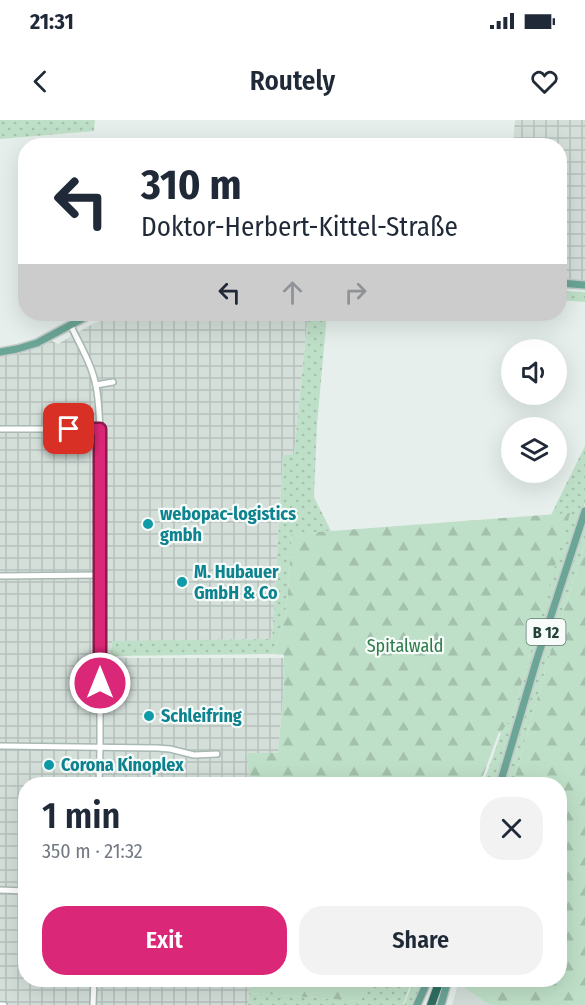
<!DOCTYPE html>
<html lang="en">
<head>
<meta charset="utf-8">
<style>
  body { margin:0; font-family:"Fira Sans Condensed",sans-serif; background:#f2f2f3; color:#1f2937; height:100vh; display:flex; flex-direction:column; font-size:22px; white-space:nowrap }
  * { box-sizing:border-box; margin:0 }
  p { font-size:20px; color:#747a83 }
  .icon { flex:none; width:33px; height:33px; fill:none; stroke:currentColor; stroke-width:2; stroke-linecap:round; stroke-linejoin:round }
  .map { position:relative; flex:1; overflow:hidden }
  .details { position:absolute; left:18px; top:657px; width:549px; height:210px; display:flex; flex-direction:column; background:#fff; border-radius:24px; box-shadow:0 6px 24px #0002 }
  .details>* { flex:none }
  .banner { position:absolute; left:18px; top:18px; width:549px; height:183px; border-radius:24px; box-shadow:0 6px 24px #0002; background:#fff; color:#1f2937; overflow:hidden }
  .controls { position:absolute; left:501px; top:219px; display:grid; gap:12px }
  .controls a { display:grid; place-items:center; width:66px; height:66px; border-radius:50%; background:#fff; box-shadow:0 6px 24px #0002; font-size:30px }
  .pin { position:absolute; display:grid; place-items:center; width:51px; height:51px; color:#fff; margin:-26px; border-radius:12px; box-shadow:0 3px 9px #0006 }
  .me { position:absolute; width:66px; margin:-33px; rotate:0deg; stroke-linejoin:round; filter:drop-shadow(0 0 4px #0008) }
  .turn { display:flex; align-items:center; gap:21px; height:126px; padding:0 24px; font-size:27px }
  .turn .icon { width:78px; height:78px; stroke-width:2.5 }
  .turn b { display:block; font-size:42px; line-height:51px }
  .lanes { display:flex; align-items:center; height:57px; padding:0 24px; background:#0003; justify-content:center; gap:30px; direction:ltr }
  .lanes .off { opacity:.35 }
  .round { display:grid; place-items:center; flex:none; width:63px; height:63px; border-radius:24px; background:#f2f2f3 }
  .summary { display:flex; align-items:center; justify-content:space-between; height:102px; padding:0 24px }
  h1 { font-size:36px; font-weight:600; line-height:45px }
  .primary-button { display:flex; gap:12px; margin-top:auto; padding:12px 24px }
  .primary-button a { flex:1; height:69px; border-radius:24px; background:#db2777; color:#fff; font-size:24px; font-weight:600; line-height:69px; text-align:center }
  .primary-button a+a { background:#f2f2f3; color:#1f2937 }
  .status { display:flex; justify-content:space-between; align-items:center; height:42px; padding:0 30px; background:#fff; direction:ltr }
  .status svg { height:16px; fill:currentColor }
  header { display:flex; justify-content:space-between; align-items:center; height:78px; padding:0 24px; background:#fff; font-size:27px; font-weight:600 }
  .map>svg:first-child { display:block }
  .built { fill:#d4dfda }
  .industrial { fill:url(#industrial-grid) }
  .grass { fill:url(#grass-dots) }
  .forest { fill:url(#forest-firs) }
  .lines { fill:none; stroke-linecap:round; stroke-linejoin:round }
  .minor-casing { stroke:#a8b8b2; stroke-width:8 }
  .major-casing { stroke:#c2cac8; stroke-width:10 }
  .highway-casing { stroke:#c2cac8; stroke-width:10 }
  .minor { stroke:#fff; stroke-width:5 }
  .major { stroke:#6aa596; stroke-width:7 }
  .highway { stroke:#2f6f62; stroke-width:8 }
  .route-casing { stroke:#8e194d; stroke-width:15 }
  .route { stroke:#db2777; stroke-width:10 }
  .culture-dot { fill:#0f9aa8; stroke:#f7fbf9; stroke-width:2 }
  .labels { text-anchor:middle; stroke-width:4.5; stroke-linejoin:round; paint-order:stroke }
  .shield { fill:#f7fbf9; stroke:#637a73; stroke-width:1.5 }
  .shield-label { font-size:16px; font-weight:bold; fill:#24423a }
  .culture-label { font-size:18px; font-weight:bold; fill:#0d838f; stroke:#f7fbf9; text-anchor:start }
  .park-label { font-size:18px; fill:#2d7a4b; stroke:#f7fbf9 }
</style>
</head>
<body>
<div class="status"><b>21:31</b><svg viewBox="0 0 49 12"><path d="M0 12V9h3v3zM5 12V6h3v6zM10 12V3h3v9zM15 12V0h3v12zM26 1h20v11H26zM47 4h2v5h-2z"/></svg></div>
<header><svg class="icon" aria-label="back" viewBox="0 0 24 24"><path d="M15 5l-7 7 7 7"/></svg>Routely<svg class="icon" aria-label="heart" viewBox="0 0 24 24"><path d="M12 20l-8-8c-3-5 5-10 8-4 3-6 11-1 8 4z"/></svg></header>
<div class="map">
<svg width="585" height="885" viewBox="0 0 585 885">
  <defs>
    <pattern id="industrial-grid" width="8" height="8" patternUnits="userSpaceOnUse" patternTransform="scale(1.5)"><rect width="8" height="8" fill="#d4dfda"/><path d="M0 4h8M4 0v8" fill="none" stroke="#b6c1bc"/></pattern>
    <pattern id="grass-dots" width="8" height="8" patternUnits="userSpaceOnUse" patternTransform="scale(1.5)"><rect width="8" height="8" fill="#bfe0c8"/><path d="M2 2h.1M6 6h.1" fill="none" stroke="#a4c1ad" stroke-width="1.8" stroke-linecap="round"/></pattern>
    <pattern id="forest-firs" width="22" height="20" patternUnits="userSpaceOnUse" patternTransform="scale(1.5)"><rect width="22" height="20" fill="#bfe0c8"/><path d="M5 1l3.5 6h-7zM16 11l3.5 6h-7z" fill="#a4c1ad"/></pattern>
  </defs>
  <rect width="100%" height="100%" fill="#e6efeb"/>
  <path class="built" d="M 458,864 L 490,885 L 452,885 Z"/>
  <g class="industrial">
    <path d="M 515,0 L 585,0 L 585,161 L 560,159 L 560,26 L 513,25 Z"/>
    <path d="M 114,194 L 308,194 L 294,334 L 283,335 L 272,519 L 112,522 L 111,538 L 284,538 L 284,567 L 278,634 L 247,633 L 251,664 L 26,664 L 26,860 L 250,860 L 248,885 L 0,885 L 0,234 L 18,234 L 52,221 L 58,224 L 87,207 Z"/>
  </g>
  <g class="grass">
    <path d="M 0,0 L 95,0 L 94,11 L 0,19 Z"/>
    <path d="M 560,171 L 585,172 L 585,182 L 560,180 Z"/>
    <path d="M 308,194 L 327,194 L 317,305 L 314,377 L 331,411 L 292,415 L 288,473 L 284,502 L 273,534 L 111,536 L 112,521 L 272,519 L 283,335 L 294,334 Z"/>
    <path d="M 585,326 L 585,383 L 564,444 L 496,664 L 483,664 L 501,613 L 513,594 L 569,394 L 551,395 Z"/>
    <path d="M 585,402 L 585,424 L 551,530 L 513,664 L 504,664 L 570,446 Z"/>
    <path d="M 365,860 L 412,860 L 403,885 L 248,885 L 249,873 L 361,881 Z"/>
    <path d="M 414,860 L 427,860 L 416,885 L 404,885 Z"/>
  </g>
  <g class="forest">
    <path d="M 570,393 L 513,594 L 501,613 L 499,612 L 480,664 L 251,664 L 246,633 L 278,633 L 284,567 L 284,535 L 273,534 L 284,502 L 288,473 L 292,414 Z"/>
    <path d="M 585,424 L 585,885 L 490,885 L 458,864 L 459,860 L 560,860 L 560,664 L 513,664 L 551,530 Z"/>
    <path d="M 250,860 L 365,860 L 361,881 L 249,873 Z"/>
  </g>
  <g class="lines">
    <g class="minor-casing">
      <g id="minor">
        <path d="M 71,206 C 80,225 92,245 96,266 C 99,280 99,295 100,309 L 100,628 L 99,664"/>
        <path d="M 96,265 L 113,262"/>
        <path d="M 0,309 L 100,309"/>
        <path d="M 0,456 L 100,455"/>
        <path d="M 0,626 L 157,628 L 170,629 L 194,635 L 217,634"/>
        <path d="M 0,770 L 26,771"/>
        <path d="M 0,885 L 4,885"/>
        <path d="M 93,885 L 94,860"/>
      </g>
    </g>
    <g class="major-casing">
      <g id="major">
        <path d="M 560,163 L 585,165"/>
        <path d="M 0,232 L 17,229 L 37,223 L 91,194"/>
        <path d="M 500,664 L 536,542 L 585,391"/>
        <path d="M 417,885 L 428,860"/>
        <path d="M 441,885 L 448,860"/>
      </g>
    </g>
    <g class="highway-casing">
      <path id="highway" d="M 431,885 L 440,860"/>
    </g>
    <use href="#minor" class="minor"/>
    <use href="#major" class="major"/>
    <use href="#highway" class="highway"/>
  </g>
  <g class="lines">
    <g class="route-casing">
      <path id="route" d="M 69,309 L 100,309 L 100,563"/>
    </g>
    <use href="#route" class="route"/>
  </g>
  <g class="culture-dot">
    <circle cx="148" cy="404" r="6"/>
    <circle cx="182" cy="462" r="6"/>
    <circle cx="149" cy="596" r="6"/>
    <circle cx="49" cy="645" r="6"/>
  </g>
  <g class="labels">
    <rect class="shield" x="526.5" y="499" width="39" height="26" rx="4.5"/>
    <g class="shield-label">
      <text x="546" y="518">B 12</text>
    </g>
    <g class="culture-label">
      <text x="160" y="400">webopac-logistics<tspan x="160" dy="21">gmbh</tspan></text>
      <text x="194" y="458">M. Hubauer<tspan x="194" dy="21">GmbH &amp; Co</tspan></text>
      <text x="161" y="602">Schleifring</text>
      <text x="61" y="651">Corona Kinoplex</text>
    </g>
    <g class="park-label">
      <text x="405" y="532">Spitalwald</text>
    </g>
  </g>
</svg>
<div class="controls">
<a><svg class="icon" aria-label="sound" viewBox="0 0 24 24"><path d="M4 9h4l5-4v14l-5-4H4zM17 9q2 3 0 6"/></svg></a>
<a><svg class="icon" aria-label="layers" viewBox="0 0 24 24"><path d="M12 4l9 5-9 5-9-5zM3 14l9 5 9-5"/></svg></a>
</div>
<div class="pin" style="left:69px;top:309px;background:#d93025"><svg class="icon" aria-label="arrive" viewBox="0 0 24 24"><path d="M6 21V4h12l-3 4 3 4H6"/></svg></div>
<svg class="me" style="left:100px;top:563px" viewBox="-20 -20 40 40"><circle r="17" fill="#db2777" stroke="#fff" stroke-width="3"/><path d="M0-11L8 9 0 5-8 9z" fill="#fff"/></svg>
<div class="banner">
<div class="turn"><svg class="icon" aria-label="left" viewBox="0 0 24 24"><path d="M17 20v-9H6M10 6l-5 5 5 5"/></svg><div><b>310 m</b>Doktor-Herbert-Kittel-Straße</div></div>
<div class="lanes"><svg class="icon" aria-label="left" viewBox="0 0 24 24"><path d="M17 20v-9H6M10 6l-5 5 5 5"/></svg><svg class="icon off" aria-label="ahead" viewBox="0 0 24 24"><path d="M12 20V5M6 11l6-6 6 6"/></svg><svg class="icon off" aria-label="right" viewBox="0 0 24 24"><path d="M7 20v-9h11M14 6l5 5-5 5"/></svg></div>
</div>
<section class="details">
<div class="summary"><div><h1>1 min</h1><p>350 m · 21:32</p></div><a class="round"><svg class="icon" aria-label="close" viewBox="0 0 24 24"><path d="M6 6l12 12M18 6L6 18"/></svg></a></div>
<div class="primary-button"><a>Exit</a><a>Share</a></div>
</section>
</div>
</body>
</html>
